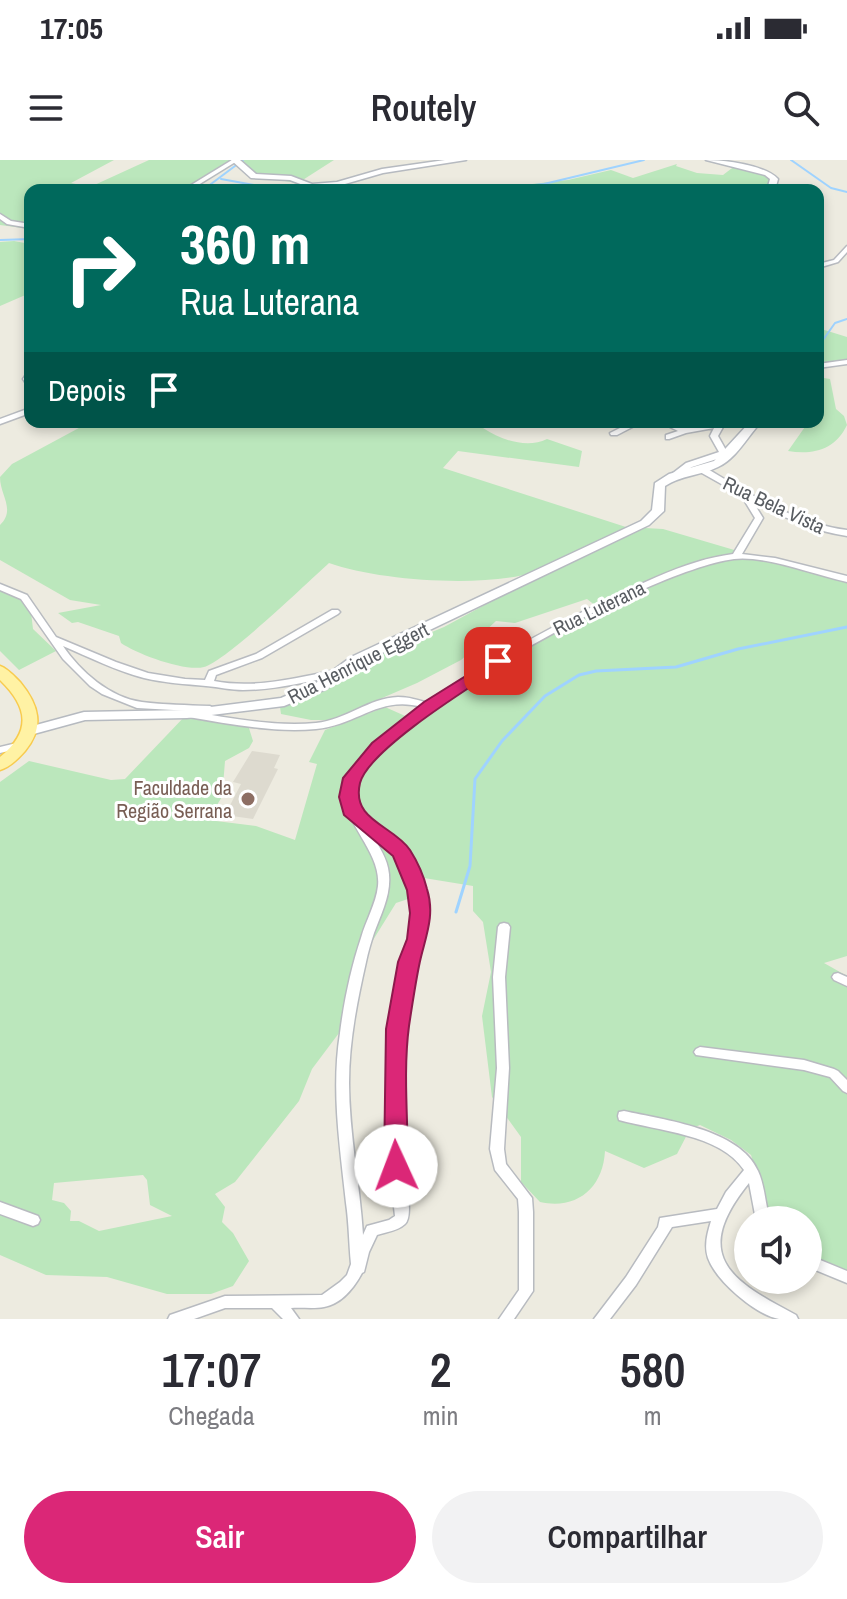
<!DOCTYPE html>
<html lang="pt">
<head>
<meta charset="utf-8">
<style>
  body { margin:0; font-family:"Archivo Narrow",sans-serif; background:#f2f2f3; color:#2b2b33; height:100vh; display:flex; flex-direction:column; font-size:30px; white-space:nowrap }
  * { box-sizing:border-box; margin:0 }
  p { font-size:26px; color:#7c7c81 }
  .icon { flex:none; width:44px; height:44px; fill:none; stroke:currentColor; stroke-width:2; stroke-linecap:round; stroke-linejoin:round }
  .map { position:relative; height:1159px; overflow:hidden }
  .details { display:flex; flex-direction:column; background:#fff; flex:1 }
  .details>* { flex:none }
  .banner { position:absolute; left:24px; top:24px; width:800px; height:244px; border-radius:16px; box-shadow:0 4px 12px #0003; background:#00695c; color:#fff; overflow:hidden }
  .fabs { position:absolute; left:734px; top:1046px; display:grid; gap:16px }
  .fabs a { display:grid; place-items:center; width:88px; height:88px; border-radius:50%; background:#fff; box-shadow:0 4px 12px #0003; font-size:40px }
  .pin { position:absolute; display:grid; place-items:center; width:68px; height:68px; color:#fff; margin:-34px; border-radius:16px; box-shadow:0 4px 12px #0006 }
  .me { position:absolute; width:88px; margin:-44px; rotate:358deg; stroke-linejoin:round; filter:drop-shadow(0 0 6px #0008) }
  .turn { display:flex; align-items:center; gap:28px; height:168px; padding:0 24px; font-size:36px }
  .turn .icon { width:104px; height:104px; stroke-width:2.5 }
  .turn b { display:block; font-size:56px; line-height:68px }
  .then { display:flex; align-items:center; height:76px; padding:0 24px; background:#0003; gap:16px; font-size:30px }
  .eta { display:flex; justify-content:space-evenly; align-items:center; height:136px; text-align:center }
  .eta b { font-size:48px; font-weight:600; line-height:56px }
  .primary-button { display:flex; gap:16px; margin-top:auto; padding:16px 24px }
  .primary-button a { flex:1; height:92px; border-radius:48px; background:#db2777; color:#fff; font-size:32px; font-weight:600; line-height:92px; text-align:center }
  .primary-button a+a { background:#f2f2f3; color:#2b2b33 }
  .status { display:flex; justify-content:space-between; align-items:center; height:56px; padding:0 40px; background:#fff; direction:ltr }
  .status svg { height:22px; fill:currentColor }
  header { display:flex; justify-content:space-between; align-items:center; height:104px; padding:0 24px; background:#fff; font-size:36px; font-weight:600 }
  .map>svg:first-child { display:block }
  .education { fill:#dddacf }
  .green { fill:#bbe7bc; fill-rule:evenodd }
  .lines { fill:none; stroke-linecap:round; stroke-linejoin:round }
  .stream-far1 { stroke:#9fd3ff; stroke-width:2 }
  .stream { stroke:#9fd3ff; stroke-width:3 }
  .street-casing { stroke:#b8bbc0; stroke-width:3 }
  .secondary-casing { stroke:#b6bac0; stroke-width:3 }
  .primary-casing { stroke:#f8cb4f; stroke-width:3 }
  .street { fill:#fff; fill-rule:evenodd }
  .secondary { fill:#fff; fill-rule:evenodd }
  .primary { fill:#fff2a4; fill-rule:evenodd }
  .route { fill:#db2777; stroke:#8e194d; stroke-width:2 }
  .education-dot { fill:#8d6e63; stroke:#fff; stroke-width:3 }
  .labels { text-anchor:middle; stroke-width:6; stroke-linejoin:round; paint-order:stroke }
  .street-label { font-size:20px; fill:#595d62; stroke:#fff }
  .education-label { font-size:20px; fill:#785e54; stroke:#fff; text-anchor:end }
</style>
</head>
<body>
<div class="status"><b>17:05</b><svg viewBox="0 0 49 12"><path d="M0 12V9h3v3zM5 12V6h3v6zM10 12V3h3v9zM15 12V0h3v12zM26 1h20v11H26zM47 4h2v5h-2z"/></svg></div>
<header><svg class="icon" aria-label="menu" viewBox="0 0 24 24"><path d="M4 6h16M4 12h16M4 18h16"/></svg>Routely<svg class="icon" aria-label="search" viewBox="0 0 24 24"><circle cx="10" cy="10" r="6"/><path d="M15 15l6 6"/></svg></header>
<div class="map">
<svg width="847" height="1159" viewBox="0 0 847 1159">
  <rect width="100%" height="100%" fill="#edebe0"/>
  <path class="education" d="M 252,591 L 280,595 L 274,608 L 278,609 L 253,659 L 225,655 L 241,624 L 233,622 Z"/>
  <g class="green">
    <path d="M 0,0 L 114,0 L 71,23 L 90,27 L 149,0 L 334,0 L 298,23 L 259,17 L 239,4 L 230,4 L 182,30 L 30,30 L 30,69 L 0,65 Z"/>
    <path d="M 677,4 L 676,6 L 697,13 L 723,15 L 736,5 L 759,8 L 777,23 L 776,27 L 749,30 L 480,30 L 568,20 L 611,10 L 633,18 Z"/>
    <path d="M 14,81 L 30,84 L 30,133 L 0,146 L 0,82 Z"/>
    <path d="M 818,168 L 847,177 L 847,202 L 818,203 Z"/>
    <path d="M 818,217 L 830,219 L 836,249 L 844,256 L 847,265 C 835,290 813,295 788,291 L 807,264 L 818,262 L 821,251 L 818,249 Z"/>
    <path d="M 90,262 L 489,262 L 483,268 C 501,280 527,289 547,279 L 582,291 L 579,307 L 458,291 L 443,308 L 629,368 C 599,382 567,403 535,412 C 484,428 380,421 329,403 C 307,423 226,501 204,507 C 185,512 137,494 121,483 L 119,476 L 78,462 L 72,463 L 58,453 L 101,445 L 70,440 L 0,400 L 0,365 C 16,349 0,336 0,317 L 12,304 Z"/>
    <path d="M 645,368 L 663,369 L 778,403 L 847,416 L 847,796 L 824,803 L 847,816 L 847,1122 L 808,1108 L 808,1060 L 772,1060 L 751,995 L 731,980 L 700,965 L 690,969 L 677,994 L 644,1008 L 605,991 C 603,1028 577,1050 540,1042 L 521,1022 L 521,977 L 492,937 L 482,856 L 491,812 L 483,762 L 473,751 L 473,726 L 424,718 L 420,735 L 396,743 L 365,793 L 354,853 L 312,909 L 299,941 L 235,1022 L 215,1034 L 225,1047 L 222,1062 L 233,1073 L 249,1101 L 233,1126 L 211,1134 L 167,1134 L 107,1117 L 46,1115 L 0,1095 L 0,622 L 29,601 L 111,620 L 125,619 L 186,555 L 248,565 L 253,581 L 249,588 L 225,601 L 223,626 L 226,630 L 208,660 L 256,666 L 295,680 L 317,604 L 309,602 L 325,570 L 385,547 L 412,559 L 525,489 L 601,450 L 587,439 L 515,463 L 496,461 L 481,475 L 482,482 L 461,500 L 417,523 L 331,560 L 311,560 L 281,554 L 280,547 L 310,539 L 367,499 L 444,467 L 516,428 ZM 143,1015 L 147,1020 L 150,1045 L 172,1056 L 99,1071 L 79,1061 L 70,1061 L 71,1051 L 64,1043 L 52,1040 L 54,1023 Z"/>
    <path d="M 0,428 L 18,434 L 30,444 L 33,469 L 56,491 L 19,510 L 0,491 Z"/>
  </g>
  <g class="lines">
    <g class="stream-far1">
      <path d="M 791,0 L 831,28 L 847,32"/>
      <path d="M 221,19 L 254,25 L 261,30"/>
      <path d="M 203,30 L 243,0"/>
      <path d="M 354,30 L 369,27 L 497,29 L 544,24 L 644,0"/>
      <path d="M 0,80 L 30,79"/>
      <path d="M 818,187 L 835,163 L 847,159"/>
    </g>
    <path class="stream" d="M 456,752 L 470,706 L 475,619 L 502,581 L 545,536 L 579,515 L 596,511 L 676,507 L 738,489 L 847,467"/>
    <g class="street-casing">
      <g id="street">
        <path d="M 232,0 L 237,1 L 190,30 L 183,30 Z"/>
        <path d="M 203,28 L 222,28 L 225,30 L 200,30 Z"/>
        <path d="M 0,54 L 11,61 L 30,64 L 30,68 L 7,64 L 0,59 Z"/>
        <path d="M 847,86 L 847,92 L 838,102 L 818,108 L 818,104 L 834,100 Z"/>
        <path d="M 847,200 L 847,204 L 818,208 L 818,204 Z"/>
        <path d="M 27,213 L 30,213 L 30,225 L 27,225 L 23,219 Z"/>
        <path d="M 30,248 L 30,253 L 0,264 L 0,259 Z"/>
        <path d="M 632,262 L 642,262 L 617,275 L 611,275 L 610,273 Z"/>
        <path d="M 660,262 C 672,262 677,268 686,268 C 699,269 719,262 734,262 L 723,267 L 718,276 L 727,292 L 723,297 L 692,307 L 676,317 L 673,317 L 673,313 L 686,303 L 719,292 L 710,276 L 714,268 L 686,273 L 669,279 L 666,279 L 666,275 L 678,271 Z"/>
        <path d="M 700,308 L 706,308 C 750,334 796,364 847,370 L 847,376 C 813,371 783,357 753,342 L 763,358 L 742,394 L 775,398 L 847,416 L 847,422 C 815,415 764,395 734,399 C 654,409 399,547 359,616 C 351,629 356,644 361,657 C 369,659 375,664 381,669 C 404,687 422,711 425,740 C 429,772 414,804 409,835 C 400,887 396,941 401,993 C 403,1008 415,1055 405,1064 C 398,1071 386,1072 377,1075 L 369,1092 L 364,1112 L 362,1113 C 354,1128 341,1144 324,1147 C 313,1149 301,1147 291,1148 L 299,1159 L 283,1159 L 272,1148 L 225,1148 L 194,1159 L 168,1159 L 170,1155 L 225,1136 L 322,1135 L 340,1122 L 347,1115 L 351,1104 C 349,1084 349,1063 346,1043 C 340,987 331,930 340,873 C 344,841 351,808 361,778 C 366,760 376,744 378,726 C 382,687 331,655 348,618 C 358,594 400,562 422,547 C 379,535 358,565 316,569 C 274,573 230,564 188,557 L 183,554 L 188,551 C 230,558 274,567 316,563 C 346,560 369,538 398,537 C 409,537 418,540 428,543 C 488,502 551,466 617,435 C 643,423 670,410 697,402 C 709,398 721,396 733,394 L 755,358 L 741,335 L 700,312 ZM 369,670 L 386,684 L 400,701 L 409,718 L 414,741 L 413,763 L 397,835 L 389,899 L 387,985 L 395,1056 L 389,1060 L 367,1066 L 363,1075 C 360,1024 349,974 349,923 C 349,882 357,842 366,802 C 368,792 371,782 374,773 C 382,752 393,731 388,708 C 385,694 376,682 369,670 Z"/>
        <path d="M 0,424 L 27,435 L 56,477 L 116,502 L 148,513 L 185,519 L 205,520 L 209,511 L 256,494 L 332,450 L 338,450 L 340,452 L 338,454 L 262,498 L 216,515 L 214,521 C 255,529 296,518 336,510 L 341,513 L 336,516 C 305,522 275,530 243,530 C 231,530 219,527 206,526 C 185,524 165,523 144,518 C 116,511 89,497 63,486 C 80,511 110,538 142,542 C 164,545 187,545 210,546 L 215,549 L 210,552 L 137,548 L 102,534 L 90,526 L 63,499 L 21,439 L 0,430 Z"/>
        <path d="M 21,582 L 26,585 L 25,587 L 0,593 L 0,587 Z"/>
        <path d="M 504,763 L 508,764 L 510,767 L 505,817 L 509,908 L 504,989 L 506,1004 L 532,1038 L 533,1052 L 533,1131 L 514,1159 L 499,1159 L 519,1130 L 519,1052 L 518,1039 L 495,1010 L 490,989 L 497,908 L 493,817 L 498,767 L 500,764 Z"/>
        <path d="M 838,813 L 847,817 L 847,826 L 834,820 L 832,817 L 834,814 Z"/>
        <path d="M 700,887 L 804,900 L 834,909 L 838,911 L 847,920 L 847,933 L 843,931 L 830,917 L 804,910 L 696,895 L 694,892 L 696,889 Z"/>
        <path d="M 624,951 C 664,960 740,969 758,1011 C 765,1026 765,1044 770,1060 L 756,1060 L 749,1023 C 691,1095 729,1120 796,1155 L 798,1159 C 792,1159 785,1159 779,1159 C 756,1155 716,1121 708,1098 C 704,1086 707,1074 711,1061 L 672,1067 L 636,1125 L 610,1159 L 594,1159 L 626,1117 L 658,1067 L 660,1058 L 717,1049 L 726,1032 L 744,1010 C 720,974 658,971 619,960 L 618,956 L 619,952 Z"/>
        <path d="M 0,1042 L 38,1056 L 40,1060 L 38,1064 L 33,1066 L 0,1054 Z"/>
        <path d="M 808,1095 L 847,1111 L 847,1123 L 808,1107 Z"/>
      </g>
    </g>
    <g class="secondary-casing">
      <g id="secondary">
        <path d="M 231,0 L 240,0 L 256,14 L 291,16 L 312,24 L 337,22 L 382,9 L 445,0 L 466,0 L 383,13 L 338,26 L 311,28 L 290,20 L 251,18 Z"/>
        <path d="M 706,0 C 725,0 765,5 778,19 L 775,30 L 767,30 L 770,19 L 765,15 Z"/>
        <path d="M 750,262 L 761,262 C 748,276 736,299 718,307 C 700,316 681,315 665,326 L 664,351 L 649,365 L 361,503 L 326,529 L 284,546 L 187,558 L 85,560 L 30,575 L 23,571 L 25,568 L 84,552 L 187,550 L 281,538 L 316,523 L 351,497 L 641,361 L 652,350 L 655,323 L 669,314 L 714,301 Z"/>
      </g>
    </g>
    <g class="primary-casing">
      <path id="primary" d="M 0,506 C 8,509 14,516 20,522 C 39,545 45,567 25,591 C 18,599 10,607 0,610 L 0,597 C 32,571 28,547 0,520 Z"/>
    </g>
    <use href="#street" class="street"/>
    <use href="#secondary" class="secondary"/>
    <use href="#primary" class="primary"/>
  </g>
  <path class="route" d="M 498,496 L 507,501 L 504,505 C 472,526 369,589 360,623 C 351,661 393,665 410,690 C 417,701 424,717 427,729 C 436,757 424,780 419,806 C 415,826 412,846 409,866 C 403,911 408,960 408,1006 L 405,1012 L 396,1015 L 387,1012 L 384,1006 L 386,869 L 398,802 L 407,779 L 410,753 L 407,730 L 393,696 L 344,655 L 339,637 L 343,618 L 372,583 L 424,542 Z"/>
  <circle class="education-dot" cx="248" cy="639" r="8"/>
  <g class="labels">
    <g class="street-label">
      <text transform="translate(774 345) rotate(25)" y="7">Rua Bela Vista</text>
      <text transform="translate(599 448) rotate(-26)" y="7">Rua Luterana</text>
      <text transform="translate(358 503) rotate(-27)" y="7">Rua Henrique Eggert</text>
    </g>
    <g class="education-label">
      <text x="232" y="635">Faculdade da<tspan x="232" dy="23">Região Serrana</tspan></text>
    </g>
  </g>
</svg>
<div class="fabs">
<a><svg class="icon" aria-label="sound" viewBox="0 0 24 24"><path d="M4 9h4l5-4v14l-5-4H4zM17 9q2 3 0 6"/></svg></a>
</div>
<div class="pin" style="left:498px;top:501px;background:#d93025"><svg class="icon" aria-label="arrive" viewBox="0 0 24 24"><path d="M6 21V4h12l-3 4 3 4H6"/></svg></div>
<svg class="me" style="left:396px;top:1006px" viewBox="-20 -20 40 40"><circle r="19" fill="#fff"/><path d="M0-13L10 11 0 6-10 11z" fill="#db2777"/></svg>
<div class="banner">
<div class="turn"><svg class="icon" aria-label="right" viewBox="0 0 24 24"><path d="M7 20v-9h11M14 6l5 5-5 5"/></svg><div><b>360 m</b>Rua Luterana</div></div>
<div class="then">Depois<svg class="icon" aria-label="arrive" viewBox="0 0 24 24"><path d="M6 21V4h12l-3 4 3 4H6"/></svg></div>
</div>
</div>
<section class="details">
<div class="eta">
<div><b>17:07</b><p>Chegada</p></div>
<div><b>2</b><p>min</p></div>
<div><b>580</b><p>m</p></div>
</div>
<div class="primary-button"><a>Sair</a><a>Compartilhar</a></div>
</section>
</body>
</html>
